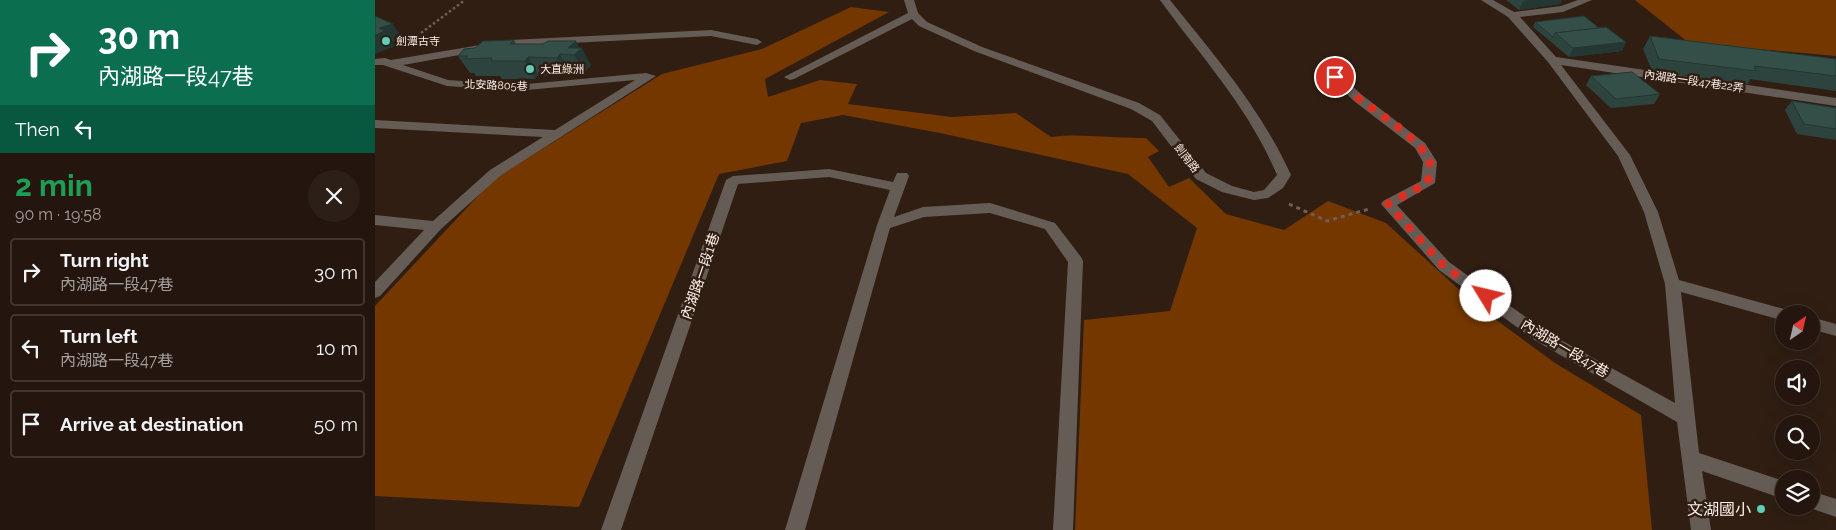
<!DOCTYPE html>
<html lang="en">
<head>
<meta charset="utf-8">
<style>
  body { margin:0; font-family:Raleway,"Noto Sans TC",sans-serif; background:#2c1f17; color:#f1f3f6; height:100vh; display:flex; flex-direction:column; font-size:19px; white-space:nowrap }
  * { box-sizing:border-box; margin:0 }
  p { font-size:16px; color:#a39f9e }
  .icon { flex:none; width:28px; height:28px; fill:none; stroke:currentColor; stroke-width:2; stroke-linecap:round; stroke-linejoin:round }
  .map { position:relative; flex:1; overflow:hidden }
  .details { display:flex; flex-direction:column; background:#24160e; width:375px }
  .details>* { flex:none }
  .guide { background:#0b6e4f; color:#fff; overflow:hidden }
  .needle { width:32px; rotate:34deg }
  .controls { position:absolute; left:1400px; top:305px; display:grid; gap:10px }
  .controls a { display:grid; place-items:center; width:45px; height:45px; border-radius:50%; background:#24160e; box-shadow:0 5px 20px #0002,0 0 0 1px #41352e; font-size:25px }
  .pin { position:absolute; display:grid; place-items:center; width:42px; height:42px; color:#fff; margin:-21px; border:2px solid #fff; border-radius:50%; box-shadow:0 1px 5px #0007 }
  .me { position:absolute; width:55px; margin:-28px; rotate:306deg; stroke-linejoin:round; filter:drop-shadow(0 0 4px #0008) }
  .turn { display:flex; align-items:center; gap:18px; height:105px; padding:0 15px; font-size:22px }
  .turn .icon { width:65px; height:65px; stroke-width:2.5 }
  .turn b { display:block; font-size:35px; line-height:42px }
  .then { display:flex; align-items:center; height:48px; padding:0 15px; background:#0003; gap:10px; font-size:19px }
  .round { display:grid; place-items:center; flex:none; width:52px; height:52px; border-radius:26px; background:#2c1f17 }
  .head { display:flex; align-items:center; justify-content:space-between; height:85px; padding:0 15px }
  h1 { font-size:30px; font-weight:700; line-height:38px; color:#1e9e55 }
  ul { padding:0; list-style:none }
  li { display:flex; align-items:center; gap:15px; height:68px; margin:0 10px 8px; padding:0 5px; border:2px solid #41352e; border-radius:5px }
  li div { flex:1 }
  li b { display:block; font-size:19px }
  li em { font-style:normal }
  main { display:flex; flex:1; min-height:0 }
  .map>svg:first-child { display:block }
  .green { fill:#743700 }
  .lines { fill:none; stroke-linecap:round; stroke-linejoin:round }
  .path-far1 { stroke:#705f55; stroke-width:2.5; stroke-dasharray:2.5 2.5; stroke-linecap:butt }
  .path { stroke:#705f55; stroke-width:3; stroke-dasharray:4 4; stroke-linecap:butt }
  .minor { fill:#665c56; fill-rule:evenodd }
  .wall { fill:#2d443e }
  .shaded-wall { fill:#243732 }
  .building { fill:#344f48; stroke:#243732 }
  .route { stroke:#d93025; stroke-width:9; stroke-dasharray:0 16.2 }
  .poi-dot { fill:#5eceb8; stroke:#301e13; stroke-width:2 }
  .labels { text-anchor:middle; stroke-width:5; stroke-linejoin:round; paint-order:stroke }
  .far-poi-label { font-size:11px; fill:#fdf0e8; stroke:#301e13; text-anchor:start }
  .far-street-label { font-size:11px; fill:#fdf0e8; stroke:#301e13 }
  .street-label { font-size:14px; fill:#fdf0e8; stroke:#301e13 }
  .near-poi-label { font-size:16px; fill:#fdf0e8; stroke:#301e13; text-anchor:end }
</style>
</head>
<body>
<main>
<section class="details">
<div class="guide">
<div class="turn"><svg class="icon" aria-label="right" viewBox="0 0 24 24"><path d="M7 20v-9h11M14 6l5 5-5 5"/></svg><div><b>30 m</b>內湖路一段47巷</div></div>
<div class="then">Then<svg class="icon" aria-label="left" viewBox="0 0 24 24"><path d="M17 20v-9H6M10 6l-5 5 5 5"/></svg></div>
</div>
<div class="head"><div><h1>2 min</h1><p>90 m · 19:58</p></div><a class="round"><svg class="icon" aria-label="close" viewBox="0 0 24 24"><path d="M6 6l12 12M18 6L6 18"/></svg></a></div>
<ul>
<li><svg class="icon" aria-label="right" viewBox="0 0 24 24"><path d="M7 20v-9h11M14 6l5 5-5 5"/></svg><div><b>Turn right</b><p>內湖路一段47巷</p></div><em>30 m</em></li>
<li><svg class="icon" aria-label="left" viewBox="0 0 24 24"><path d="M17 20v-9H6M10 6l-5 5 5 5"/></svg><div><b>Turn left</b><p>內湖路一段47巷</p></div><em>10 m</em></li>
<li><svg class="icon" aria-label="arrive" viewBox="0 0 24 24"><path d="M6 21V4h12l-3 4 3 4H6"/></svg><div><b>Arrive at destination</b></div><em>50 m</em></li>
</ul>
</section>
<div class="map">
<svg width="1461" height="530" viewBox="0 0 1461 530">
  <rect width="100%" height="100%" fill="#301e13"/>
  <g class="green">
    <path d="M 1260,0 L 1461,0 L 1461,56 L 1314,43 Z"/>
    <path d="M 476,7 L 514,12 L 390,79 L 393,97 L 445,80 L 482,84 L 473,104 L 577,117 L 641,113 L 676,137 C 708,133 739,139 771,138 L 784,151 L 773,157 L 794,187 L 814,178 L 851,214 L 909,230 L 953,201 L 1011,223 L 1101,305 L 1180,363 L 1266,415 L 1277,530 L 700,530 L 709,320 L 795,311 L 822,228 L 753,174 L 565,133 L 468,115 L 426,123 L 412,161 L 344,174 L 204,507 L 0,496 L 0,306 L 118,180 L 287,74 L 387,49 Z"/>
  </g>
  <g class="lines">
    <path class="path-far1" d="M 38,39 L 90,0"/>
    <path class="path" d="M 914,204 L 952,221 L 994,209"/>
    <g class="minor">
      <path d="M 529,0 L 539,0 L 543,13 L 552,22 L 607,47 L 764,103 L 785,115 L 831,173 L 857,186 L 879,192 L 889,190 L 902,175 C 874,108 827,58 785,0 L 795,0 C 840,56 886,109 916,175 L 908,188 L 893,198 L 879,200 L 847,192 L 821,179 L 777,121 L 756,109 L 599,51 L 544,26 L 537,19 L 419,79 L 415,80 L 409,77 L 533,13 Z"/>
      <path d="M 1106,0 L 1118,0 L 1139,12 L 1186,6 L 1203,0 L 1217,0 L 1188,12 L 1145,17 L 1181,57 L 1461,98 L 1461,106 L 1186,65 L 1255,155 L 1283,212 L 1304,280 L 1409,309 L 1416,314 L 1409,314 L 1409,321 L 1306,292 L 1324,453 L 1409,481 L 1409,499 L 1327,471 L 1336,530 L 1316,530 L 1302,422 L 1161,341 L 1064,270 L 1006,204 L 1008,201 L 1046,181 L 1048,162 L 1040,148 L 979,101 L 945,68 L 945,64 L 953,64 L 987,95 L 1050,143 L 1062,162 L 1060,183 L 1022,205 L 1074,262 L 1173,333 L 1300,403 L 1290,284 L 1269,212 L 1243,156 L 1173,62 L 1133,17 Z"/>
      <path d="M 336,30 L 382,39 L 387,42 L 382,45 L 336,36 L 135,46 L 28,65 L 73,80 L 141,85 L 271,73 L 281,76 L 125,176 L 66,229 L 5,296 L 0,298 L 0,282 L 49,230 L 0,225 L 0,215 L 58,221 L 115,170 L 168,137 L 0,128 L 0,120 L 180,130 L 260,80 L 141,91 L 72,86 L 8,65 L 0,65 L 0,59 L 10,58 L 16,60 L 135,40 Z"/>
      <path d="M 454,169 L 518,182 L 522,173 L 532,173 L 534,176 L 519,217 L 548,207 L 615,203 L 680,223 L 706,257 L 708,261 L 698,530 L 678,530 L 693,262 L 670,229 L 615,213 L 549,217 L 515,228 L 430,530 L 410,530 L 502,225 L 515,190 L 454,177 L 363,184 L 246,530 L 226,530 L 351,180 L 358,176 Z"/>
      <path d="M 1436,317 L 1461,324 L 1461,336 L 1436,329 Z"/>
      <path d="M 1436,491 L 1461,499 L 1461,517 L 1429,506 L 1436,506 Z"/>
    </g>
  </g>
  <g class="wall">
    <path d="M 1131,0 L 1187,0 L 1185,4 L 1144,10 Z"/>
    <path d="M 1160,22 L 1224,28 L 1251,42 L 1247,51 L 1194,57 L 1158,27 Z"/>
    <path d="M 1275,36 L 1461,59 L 1461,91 L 1375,79 L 1373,84 L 1277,71 L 1268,49 Z"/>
    <path d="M 139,40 L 141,44 L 204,48 L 216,65 L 209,73 L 194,72 L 192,76 L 163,75 L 160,79 L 127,79 L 125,76 L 101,76 L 99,73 L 95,73 L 83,56 L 100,48 Z"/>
    <path d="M 1216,76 L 1285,94 L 1279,104 L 1236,108 L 1211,85 Z"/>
    <path d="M 1417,101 L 1461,108 L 1461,140 L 1422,134 L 1410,110 Z"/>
  </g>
  <g class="shaded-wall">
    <path d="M 1153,0 L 1187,0 L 1185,4 L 1144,10 L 1148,1 Z"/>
    <path d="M 18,24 L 28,39 L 17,42 L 20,46 L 0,54 L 0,35 L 4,28 Z"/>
    <path d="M 201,41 L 205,49 L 207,48 L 216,65 L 209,73 L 199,55 L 193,48 Z"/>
    <path d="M 1251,42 L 1247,51 L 1194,57 L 1198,48 Z"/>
    <path d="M 185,54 L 194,72 L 192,76 L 182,58 Z"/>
    <path d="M 153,57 L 163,75 L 160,79 L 150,61 Z"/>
  </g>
  <g class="building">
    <path d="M 0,16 L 18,24 L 4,28 L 10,31 L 0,35 Z"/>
    <path d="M 1209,16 L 1224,28 L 1180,33 L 1178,37 L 1160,22 Z"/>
    <path d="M 1231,27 L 1251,42 L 1198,48 L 1180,33 Z"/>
    <path d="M 1275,36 L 1461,59 L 1461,76 L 1379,66 L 1381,71 L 1284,59 Z"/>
    <path d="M 139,40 L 135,44 L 168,44 L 173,41 L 201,41 L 193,48 L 207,48 L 199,55 L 185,54 L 182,58 L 153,57 L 150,61 L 116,61 L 117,58 L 90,59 L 93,56 L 83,56 L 89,49 L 100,48 L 108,41 Z"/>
    <path d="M 1257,72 L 1285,94 L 1241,99 L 1216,76 Z"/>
    <path d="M 1417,101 L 1461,108 L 1461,129 L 1429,124 Z"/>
  </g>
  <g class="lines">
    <path class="route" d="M 960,77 L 983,98 L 1027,130 L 1045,146 L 1055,162 L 1053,183 L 1013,204 L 1069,266 L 1111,296"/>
  </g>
  <g class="poi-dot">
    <circle cx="11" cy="41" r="5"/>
    <circle cx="155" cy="69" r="5"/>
    <circle cx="1386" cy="509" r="5"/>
  </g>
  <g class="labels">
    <g class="far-poi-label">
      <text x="21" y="45">劍潭古寺</text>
      <text x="165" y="73">大直綠洲</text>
    </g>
    <g class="far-street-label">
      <text transform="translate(1319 81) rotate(8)" y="4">內湖路一段47巷22弄</text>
      <text transform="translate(121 85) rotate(2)" y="4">北安路805巷</text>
      <text transform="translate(812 158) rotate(52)" y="4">劍南路</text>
    </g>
    <g class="street-label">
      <text transform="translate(325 276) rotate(-71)" y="5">內湖路一段1巷</text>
      <text transform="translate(1190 348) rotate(31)" y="5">內湖路一段47巷</text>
    </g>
    <g class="near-poi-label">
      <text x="1376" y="515">文湖國小</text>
    </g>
  </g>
</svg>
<div class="controls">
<a><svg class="needle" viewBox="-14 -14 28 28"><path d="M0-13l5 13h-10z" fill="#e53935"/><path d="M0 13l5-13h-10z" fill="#a39f9e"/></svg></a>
<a><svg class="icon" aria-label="sound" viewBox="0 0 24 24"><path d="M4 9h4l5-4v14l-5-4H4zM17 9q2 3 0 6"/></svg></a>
<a><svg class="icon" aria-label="search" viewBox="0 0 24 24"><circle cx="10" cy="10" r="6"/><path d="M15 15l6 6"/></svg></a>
<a><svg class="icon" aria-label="layers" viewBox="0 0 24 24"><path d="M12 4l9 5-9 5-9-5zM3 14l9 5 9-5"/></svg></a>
</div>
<div class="pin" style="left:960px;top:77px;background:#d93025"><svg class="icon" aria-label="arrive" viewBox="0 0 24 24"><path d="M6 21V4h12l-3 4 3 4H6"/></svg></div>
<svg class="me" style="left:1111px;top:296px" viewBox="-20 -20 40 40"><circle r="19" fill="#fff"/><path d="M0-13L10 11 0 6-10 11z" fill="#d93025"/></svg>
</div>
</main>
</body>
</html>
